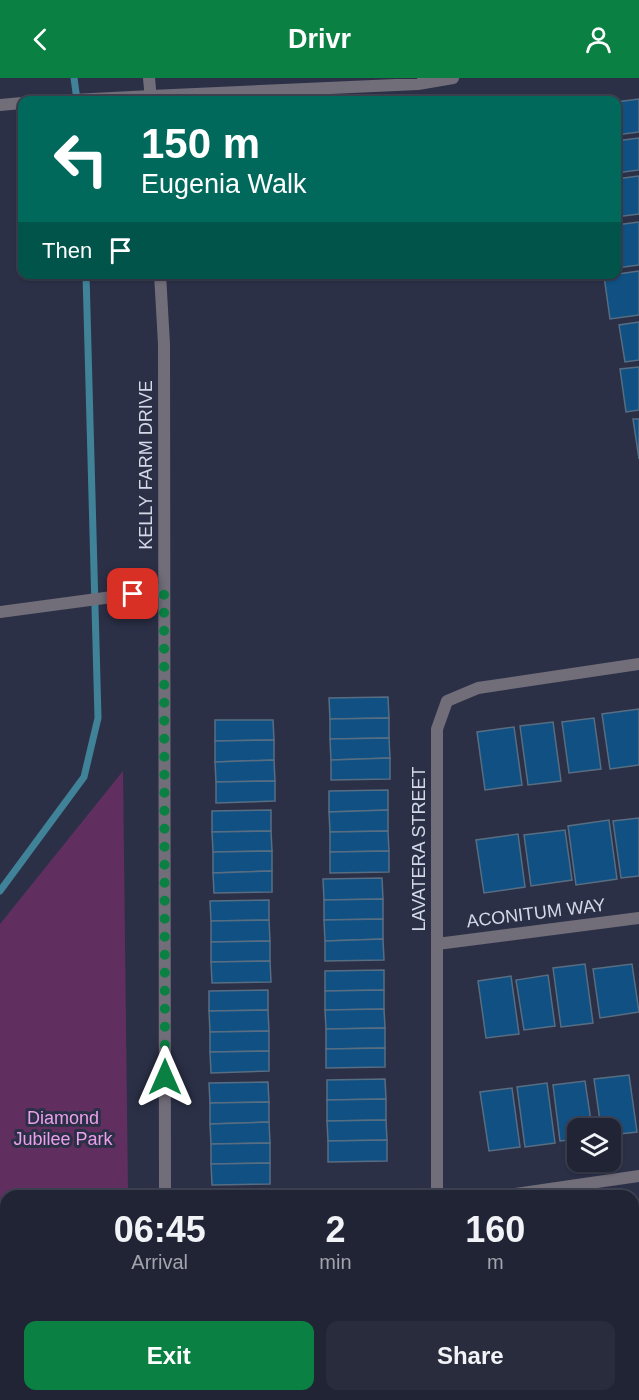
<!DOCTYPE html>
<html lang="en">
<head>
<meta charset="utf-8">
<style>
  body { margin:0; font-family:Helvetica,sans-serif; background:#282c3d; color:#f1f3f6; height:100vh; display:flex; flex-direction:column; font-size:22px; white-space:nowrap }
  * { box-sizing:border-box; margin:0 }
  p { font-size:20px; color:#a2a4ad }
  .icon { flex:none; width:33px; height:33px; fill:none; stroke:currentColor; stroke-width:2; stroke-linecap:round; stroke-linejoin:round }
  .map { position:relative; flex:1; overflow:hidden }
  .drawer { position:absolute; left:0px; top:1112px; width:639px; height:212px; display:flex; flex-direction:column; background:#202435; border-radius:18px 18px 0 0; box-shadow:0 2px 4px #0004,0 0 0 2px #3d4150 }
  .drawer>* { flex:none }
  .banner { position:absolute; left:18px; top:18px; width:603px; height:183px; border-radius:12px; box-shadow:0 2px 4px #0004,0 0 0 2px #3d4150; background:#00695c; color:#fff; overflow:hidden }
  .fabs { position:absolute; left:567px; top:1040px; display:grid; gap:12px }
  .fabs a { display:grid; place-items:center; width:54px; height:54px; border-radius:12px; background:#202435; box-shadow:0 2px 4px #0004,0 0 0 2px #3d4150; font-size:30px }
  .pin { position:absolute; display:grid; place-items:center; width:51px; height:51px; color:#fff; margin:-26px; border-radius:12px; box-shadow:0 3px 9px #0006 }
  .me { position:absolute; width:66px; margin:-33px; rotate:0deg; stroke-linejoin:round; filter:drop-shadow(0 0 4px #0008) }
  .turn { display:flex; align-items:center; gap:21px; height:126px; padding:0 24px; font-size:27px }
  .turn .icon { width:78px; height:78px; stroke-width:2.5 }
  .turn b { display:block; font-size:42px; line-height:51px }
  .then { display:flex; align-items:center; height:57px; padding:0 24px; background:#0003; gap:12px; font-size:22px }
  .eta { display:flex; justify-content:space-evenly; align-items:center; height:102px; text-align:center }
  .eta b { font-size:36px; font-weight:700; line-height:42px }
  .button { display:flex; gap:12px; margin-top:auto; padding:12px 24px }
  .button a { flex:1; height:69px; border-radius:12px; background:#0b8043; color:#fff; font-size:24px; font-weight:700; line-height:69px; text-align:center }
  .button a+a { background:#282c3d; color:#f1f3f6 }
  header { display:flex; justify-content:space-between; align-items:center; height:78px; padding:0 24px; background:#0b8043; color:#fff; font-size:27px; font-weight:700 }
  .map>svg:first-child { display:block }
  .green { fill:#602f60 }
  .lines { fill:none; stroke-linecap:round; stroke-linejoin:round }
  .stream { stroke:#408398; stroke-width:7 }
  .building { fill:#115083; stroke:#576d82; stroke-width:1.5 }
  .minor { stroke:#716d79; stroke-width:12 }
  .tertiary { stroke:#716d79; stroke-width:12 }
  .route { stroke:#0b8043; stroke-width:10; stroke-dasharray:0 18 }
  .labels { text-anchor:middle; stroke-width:6; stroke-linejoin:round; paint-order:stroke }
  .street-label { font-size:18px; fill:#d4d8e7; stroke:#2b3047 }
  .park-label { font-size:18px; fill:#ec9feb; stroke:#2b3047 }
</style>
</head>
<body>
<header><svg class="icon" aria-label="back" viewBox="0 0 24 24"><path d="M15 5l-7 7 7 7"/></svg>Drivr<svg class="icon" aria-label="person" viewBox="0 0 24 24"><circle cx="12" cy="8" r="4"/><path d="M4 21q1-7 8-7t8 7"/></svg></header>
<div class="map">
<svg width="639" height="1322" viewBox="0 0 639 1322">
  <rect width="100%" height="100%" fill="#2b3047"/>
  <path class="green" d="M 123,693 L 128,1117 L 6,1118 L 6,1317 L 133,1317 L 134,1322 L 0,1322 L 0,846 Z"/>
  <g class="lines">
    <g class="stream">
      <path d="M 74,0 L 77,22"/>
      <path d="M 0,813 L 84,699 L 98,640 L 86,196"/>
    </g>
  </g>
  <g class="building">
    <path d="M 639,21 L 639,54 L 616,57 L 616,24 Z"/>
    <path d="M 639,60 L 639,92 L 616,95 L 616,63 Z"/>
    <path d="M 639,98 L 639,136 L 616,139 L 616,101 Z"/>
    <path d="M 639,144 L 639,187 L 616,190 L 616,147 Z"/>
    <path d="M 639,193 L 639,237 L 610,241 L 604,198 Z"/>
    <path d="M 639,244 L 639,282 L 625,284 L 619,247 Z"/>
    <path d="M 639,289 L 639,332 L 626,334 L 620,291 Z"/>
    <path d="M 633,341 L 639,341 L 639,381 Z"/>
    <path d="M 388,619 L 389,640 L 330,641 L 329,620 Z"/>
    <path d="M 639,631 L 639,687 L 610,691 L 602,636 Z"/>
    <path d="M 389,640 L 389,660 L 330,661 L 330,641 Z"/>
    <path d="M 594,640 L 601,691 L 569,695 L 562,644 Z"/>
    <path d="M 215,642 L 273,642 L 274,662 L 215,663 Z"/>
    <path d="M 553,644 L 561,703 L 528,707 L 520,648 Z"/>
    <path d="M 514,649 L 522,707 L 485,712 L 477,654 Z"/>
    <path d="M 389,660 L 390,680 L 331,682 L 330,661 Z"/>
    <path d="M 274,662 L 274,682 L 215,684 L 215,663 Z"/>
    <path d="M 390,680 L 390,701 L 331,702 L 331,682 Z"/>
    <path d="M 274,682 L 275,703 L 216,704 L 215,684 Z"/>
    <path d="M 275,703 L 275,723 L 216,725 L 216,704 Z"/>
    <path d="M 388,712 L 388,732 L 329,734 L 329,713 Z"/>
    <path d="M 271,732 L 271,753 L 212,754 L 212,733 Z"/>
    <path d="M 388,732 L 388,753 L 330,754 L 329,734 Z"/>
    <path d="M 639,740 L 639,798 L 621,800 L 613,743 Z"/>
    <path d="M 609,742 L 617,801 L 576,807 L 568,748 Z"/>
    <path d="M 565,752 L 572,802 L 531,808 L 524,757 Z"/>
    <path d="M 271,753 L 272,773 L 213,774 L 212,754 Z"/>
    <path d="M 388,753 L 389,773 L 330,774 L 330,754 Z"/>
    <path d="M 518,756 L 525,809 L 484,815 L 476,762 Z"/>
    <path d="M 272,773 L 272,793 L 213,795 L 213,774 Z"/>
    <path d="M 389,773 L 389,794 L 330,795 L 330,774 Z"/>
    <path d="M 272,793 L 272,814 L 214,815 L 213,795 Z"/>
    <path d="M 382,800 L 383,821 L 324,822 L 323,801 Z"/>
    <path d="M 383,821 L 383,841 L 324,842 L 324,822 Z"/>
    <path d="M 269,822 L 269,842 L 211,843 L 210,823 Z"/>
    <path d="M 383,841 L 383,861 L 325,863 L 324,842 Z"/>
    <path d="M 269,842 L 270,863 L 211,864 L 211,843 Z"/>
    <path d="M 383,861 L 384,882 L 325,883 L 325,863 Z"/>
    <path d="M 270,863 L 270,883 L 211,884 L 211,864 Z"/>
    <path d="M 270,883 L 271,904 L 212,905 L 211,884 Z"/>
    <path d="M 585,886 L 593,945 L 561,949 L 553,890 Z"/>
    <path d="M 632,886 L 639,934 L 600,940 L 593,891 Z"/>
    <path d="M 384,892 L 384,912 L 325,913 L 325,893 Z"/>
    <path d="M 548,897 L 555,948 L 524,952 L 516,902 Z"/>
    <path d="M 511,898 L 519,956 L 486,960 L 478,903 Z"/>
    <path d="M 268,912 L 268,932 L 209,933 L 209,913 Z"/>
    <path d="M 384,912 L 384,931 L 325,932 L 325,913 Z"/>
    <path d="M 384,931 L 385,950 L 326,951 L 325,932 Z"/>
    <path d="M 268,932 L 269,953 L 210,954 L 209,933 Z"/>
    <path d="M 385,950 L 385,970 L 326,971 L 326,951 Z"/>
    <path d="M 269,953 L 269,973 L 210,974 L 210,954 Z"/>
    <path d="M 385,970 L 385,989 L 326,990 L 326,971 Z"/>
    <path d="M 269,973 L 269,993 L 211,995 L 210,974 Z"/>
    <path d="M 629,997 L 637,1054 L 610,1057 L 610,1050 L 601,1050 L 594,1001 Z"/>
    <path d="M 385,1001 L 386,1021 L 327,1022 L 327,1002 Z"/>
    <path d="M 585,1003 L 592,1050 L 578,1050 L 578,1061 L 560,1063 L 553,1007 Z"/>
    <path d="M 268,1004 L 269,1024 L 210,1025 L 209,1005 Z"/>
    <path d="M 547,1005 L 555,1065 L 525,1069 L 517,1009 Z"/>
    <path d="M 512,1010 L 520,1069 L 489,1073 L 480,1014 Z"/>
    <path d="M 386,1021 L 386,1042 L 327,1043 L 327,1022 Z"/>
    <path d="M 269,1024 L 269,1044 L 210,1046 L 210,1025 Z"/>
    <path d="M 386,1042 L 387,1062 L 328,1063 L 327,1043 Z"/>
    <path d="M 269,1044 L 270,1065 L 211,1066 L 210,1046 Z"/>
    <path d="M 387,1062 L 387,1083 L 328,1084 L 328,1063 Z"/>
    <path d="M 270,1065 L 270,1085 L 211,1086 L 211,1066 Z"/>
    <path d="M 270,1085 L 270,1106 L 212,1107 L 211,1086 Z"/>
    <path d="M 639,1142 L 639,1199 L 633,1200 L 633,1143 Z"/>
    <rect x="210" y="1317" width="60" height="5"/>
    <path d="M 425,1317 L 469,1317 L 472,1322 L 428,1322 Z"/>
    <path d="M 488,1317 L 527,1317 L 528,1322 L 489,1322 Z"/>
    <path d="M 534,1317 L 587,1317 L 588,1322 L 562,1322 L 561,1319 L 558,1319 L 559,1322 L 535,1322 Z"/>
    <path d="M 610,1317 L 632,1317 L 632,1318 L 610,1321 Z"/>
  </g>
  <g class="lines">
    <g class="minor">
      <path d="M 73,22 L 151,18"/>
      <path d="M 0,27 L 22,25"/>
      <path d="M 0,534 L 164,512"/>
      <path d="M 437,866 L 639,840"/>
      <path d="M 437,1118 L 437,651 L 447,623 L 478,610 L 639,586"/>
      <path d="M 501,1118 L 639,1098"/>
    </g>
    <g class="tertiary">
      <path d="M 149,0 L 151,22"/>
      <path d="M 151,18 L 418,6 L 453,0"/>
      <path d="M 160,196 L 164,266 L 165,1118"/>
      <path d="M 167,1317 L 168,1322"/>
    </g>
  </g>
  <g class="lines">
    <path class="route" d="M 133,516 L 164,512 L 165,999"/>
  </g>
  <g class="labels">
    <g class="street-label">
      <text transform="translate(146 387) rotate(-90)" y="6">KELLY FARM DRIVE</text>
      <text transform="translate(419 771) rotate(-90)" y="6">LAVATERA STREET</text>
      <text transform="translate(536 835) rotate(-7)" y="6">ACONITUM WAY</text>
    </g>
    <g class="park-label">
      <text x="63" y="1046">Diamond<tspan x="63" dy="21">Jubilee Park</tspan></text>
    </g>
  </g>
</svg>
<div class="fabs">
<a><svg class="icon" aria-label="layers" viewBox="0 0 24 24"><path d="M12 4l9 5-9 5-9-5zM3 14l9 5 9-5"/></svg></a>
</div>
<div class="pin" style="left:133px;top:516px;background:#d93025"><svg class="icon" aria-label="arrive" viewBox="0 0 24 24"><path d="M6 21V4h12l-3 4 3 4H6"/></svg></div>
<svg class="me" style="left:165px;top:999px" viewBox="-20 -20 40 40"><path d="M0-17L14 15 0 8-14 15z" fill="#0b8043" stroke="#fff" stroke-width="4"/></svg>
<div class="banner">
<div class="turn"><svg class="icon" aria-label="left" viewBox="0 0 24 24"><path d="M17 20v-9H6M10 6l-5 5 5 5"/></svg><div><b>150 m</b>Eugenia Walk</div></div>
<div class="then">Then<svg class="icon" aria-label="arrive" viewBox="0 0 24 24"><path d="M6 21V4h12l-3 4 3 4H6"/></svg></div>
</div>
<section class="drawer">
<div class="eta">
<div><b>06:45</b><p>Arrival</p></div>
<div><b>2</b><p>min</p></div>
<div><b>160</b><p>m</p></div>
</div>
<div class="button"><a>Exit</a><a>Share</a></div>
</section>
</div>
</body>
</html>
